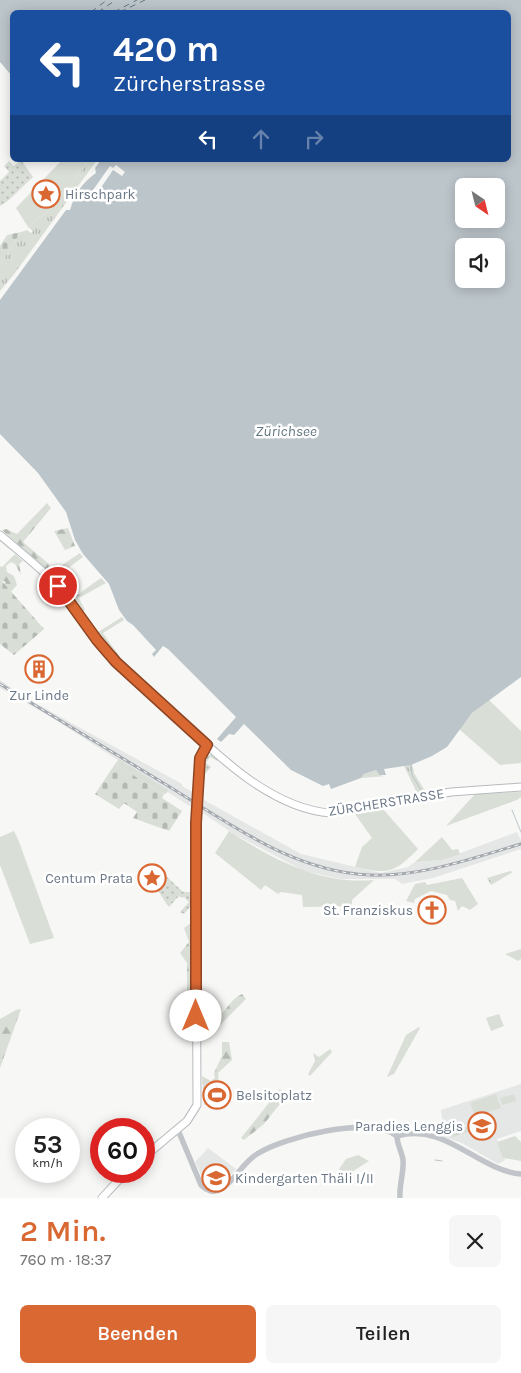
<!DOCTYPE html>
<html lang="de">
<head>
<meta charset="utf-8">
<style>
  body { margin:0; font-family:Karla,sans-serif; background:#f6f6f6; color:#222; height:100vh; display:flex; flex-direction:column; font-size:19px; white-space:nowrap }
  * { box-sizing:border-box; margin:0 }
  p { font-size:16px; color:#767676 }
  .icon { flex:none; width:28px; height:28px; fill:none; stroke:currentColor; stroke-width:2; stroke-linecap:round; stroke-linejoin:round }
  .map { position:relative; height:1198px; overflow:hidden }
  .sheet { display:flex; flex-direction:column; background:#fff; flex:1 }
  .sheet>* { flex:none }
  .banner { position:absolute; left:10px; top:10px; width:501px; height:152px; border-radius:8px; box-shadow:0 2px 12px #0003; background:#1a4fa0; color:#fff; overflow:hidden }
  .needle { width:32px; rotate:145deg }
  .fabs { position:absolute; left:455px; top:178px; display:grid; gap:10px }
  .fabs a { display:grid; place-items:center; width:50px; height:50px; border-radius:8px; background:#fff; box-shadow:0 2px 12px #0003; font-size:25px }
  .speed { position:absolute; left:15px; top:1118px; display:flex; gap:10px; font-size:25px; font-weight:700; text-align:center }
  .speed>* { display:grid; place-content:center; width:65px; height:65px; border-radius:50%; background:#fff; box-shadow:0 2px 12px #0003; line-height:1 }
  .speed small { font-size:12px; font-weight:400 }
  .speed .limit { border:8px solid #d22; background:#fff; color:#111 }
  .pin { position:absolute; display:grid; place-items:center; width:42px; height:42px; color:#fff; margin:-21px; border:2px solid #fff; border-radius:50%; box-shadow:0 1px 5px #0007 }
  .me { position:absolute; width:55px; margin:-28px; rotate:0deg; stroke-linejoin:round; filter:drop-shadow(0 0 4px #0008) }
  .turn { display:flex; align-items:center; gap:18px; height:105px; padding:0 20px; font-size:22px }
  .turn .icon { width:65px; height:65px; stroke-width:2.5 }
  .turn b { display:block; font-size:35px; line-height:42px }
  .lanes { display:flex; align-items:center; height:48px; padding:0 20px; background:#0003; justify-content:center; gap:25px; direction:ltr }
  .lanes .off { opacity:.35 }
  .round { display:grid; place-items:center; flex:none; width:52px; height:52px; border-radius:8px; background:#f6f6f6 }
  .summary { display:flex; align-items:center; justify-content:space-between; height:85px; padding:0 20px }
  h1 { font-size:30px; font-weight:600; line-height:38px; color:#da6833 }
  .primary-button { display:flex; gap:10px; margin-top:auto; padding:10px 20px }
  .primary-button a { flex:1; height:58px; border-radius:8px; background:#da6833; color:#fff; font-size:20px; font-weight:600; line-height:58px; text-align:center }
  .primary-button a+a { background:#f6f6f6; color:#222 }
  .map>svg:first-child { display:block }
  .built { fill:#e5e7e6 }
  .grass { fill:#d9ded6 }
  .forest { fill:url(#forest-firs) }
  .cemetery { fill:url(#cemetery-stones) }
  .park { fill:url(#park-tufts) }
  .garden { fill:url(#garden-dots) }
  .water { fill:#bcc5ca; fill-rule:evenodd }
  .pier { fill:#f7f8f5 }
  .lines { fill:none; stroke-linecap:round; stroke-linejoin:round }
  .stream { stroke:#bcc5ca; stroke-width:1 }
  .ferry { stroke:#647780; stroke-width:1; stroke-dasharray:6 5; stroke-linecap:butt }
  .major-casing { stroke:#b6babe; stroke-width:9 }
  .minor { stroke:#c1c4c8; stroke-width:5.5 }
  .major { stroke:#fff; stroke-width:7 }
  .rail-casing { stroke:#a4a9af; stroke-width:3 }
  .rail { stroke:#fff; stroke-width:1; stroke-dasharray:4; stroke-linecap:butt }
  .route-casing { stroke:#8e4421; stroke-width:12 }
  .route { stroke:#da6833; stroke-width:9 }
  .labels { text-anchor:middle; stroke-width:5; stroke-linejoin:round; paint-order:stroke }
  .poi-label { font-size:14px; fill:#687685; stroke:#fff; text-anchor:start }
  .street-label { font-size:14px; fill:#687685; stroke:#fff }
  .water-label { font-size:15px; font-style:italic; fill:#647780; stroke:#fff }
</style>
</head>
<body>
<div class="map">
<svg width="521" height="1198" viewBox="0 0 521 1198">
  <defs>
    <pattern id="forest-firs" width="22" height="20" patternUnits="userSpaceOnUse" patternTransform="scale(1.25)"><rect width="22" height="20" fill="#d9ded6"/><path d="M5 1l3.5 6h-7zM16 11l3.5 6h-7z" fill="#b4b9b3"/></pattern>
    <pattern id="cemetery-stones" width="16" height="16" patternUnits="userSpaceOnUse" patternTransform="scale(1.25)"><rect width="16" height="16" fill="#d9ded6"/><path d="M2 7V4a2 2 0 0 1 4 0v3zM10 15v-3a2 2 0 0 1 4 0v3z" fill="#b4b9b3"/></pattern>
    <pattern id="park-tufts" width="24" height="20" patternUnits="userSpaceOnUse" patternTransform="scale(1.25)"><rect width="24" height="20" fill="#d9ded6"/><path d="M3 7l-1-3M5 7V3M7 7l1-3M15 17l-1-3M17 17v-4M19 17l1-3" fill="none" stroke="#b4b9b3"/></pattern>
    <pattern id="garden-dots" width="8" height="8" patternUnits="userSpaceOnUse" patternTransform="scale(1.25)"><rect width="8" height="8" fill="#d9ded6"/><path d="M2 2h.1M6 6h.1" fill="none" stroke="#b4b9b3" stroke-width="1.8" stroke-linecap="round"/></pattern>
  </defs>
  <rect width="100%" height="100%" fill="#f7f8f5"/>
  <g class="built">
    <path d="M 0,680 L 28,699 L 182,784 L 182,786 L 196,794 L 201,804 L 204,800 L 301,854 L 381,873 L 408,867 L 415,862 L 442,860 L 517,832 L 521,840 L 521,849 L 433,878 L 402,884 L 395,879 L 341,879 L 304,871 L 234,834 L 201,812 L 202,809 L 195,805 L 191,807 L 46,714 L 0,688 Z"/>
    <path d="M 521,1084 L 521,1131 L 497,1139 L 505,1160 L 498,1164 L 462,1143 L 444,1137 L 441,1110 Z"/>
    <path d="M 208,1148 L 236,1169 L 223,1183 L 216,1187 L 204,1181 L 195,1162 Z"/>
  </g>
  <g class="grass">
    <path d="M 62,160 L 89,160 L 56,205 L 28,227 L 16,208 Z"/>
    <path d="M 489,700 L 521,731 L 521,763 L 500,765 L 459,729 L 472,713 Z"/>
    <path d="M 119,759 L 168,790 L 167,793 L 164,794 L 115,764 Z"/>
    <path d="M 376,770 L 382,776 L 387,776 L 361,778 L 364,774 Z"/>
    <path d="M 521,792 L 521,797 L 517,800 L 446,826 L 475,794 Z"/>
    <path d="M 383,809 L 418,849 C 393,874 389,874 355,867 L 362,847 L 372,838 L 355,814 Z"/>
    <path d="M 14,831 L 18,839 L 54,938 L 30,944 L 0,865 L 0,837 Z"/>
    <path d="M 229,831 C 272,859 321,885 374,880 L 352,900 L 352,906 L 303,907 L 302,895 L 281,892 L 278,894 L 265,885 L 261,890 L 215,853 Z"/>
    <path d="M 442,837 L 452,850 L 458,849 L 460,854 L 442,860 L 415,862 Z"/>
    <path d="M 462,878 L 478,904 L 470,910 L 462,906 L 458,911 L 455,901 L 450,900 L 447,895 L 431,891 L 415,899 L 414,903 L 406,901 L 415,884 L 425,882 L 427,885 Z"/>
    <path d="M 521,949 L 521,959 L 518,961 L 505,954 Z"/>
    <path d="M 499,1014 L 504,1026 L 491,1031 L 486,1018 Z"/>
    <path d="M 419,1027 L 420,1028 L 394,1074 L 387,1077 L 406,1035 Z"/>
    <path d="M 221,1085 L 227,1094 L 212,1104 L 207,1095 Z"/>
    <path d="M 496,1094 L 501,1108 L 475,1116 L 470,1103 Z"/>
    <path d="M 514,1094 L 516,1101 L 502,1105 L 500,1098 Z"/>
    <path d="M 515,1136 L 521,1142 L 521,1161 L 503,1158 L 497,1142 Z"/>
    <path d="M 358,1155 L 369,1161 L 336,1182 L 343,1172 L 339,1169 L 346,1159 Z"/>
  </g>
  <g class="forest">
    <path d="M 47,503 L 51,508 L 23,542 L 50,565 L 47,570 L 2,530 L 6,529 L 17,534 Z"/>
    <path d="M 68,528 L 75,546 L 65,550 L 54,531 Z"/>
    <path d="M 80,553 L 83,557 L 60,574 L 67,584 L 66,588 L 55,576 L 61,570 L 59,567 Z"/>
    <path d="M 15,554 L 23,561 L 19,564 L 21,575 L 15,564 L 11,562 L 6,566 L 7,572 L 14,576 L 17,585 L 7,596 L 0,591 L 6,582 L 0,580 L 0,566 L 2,567 Z"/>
    <path d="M 101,578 L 106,583 L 79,598 L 85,610 L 83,611 L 69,591 L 72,589 L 77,595 Z"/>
    <path d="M 122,617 L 124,620 L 103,633 L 127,667 L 98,632 Z"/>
    <path d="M 191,923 L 191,926 L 192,1009 L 190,1009 L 187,999 L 187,963 L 180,953 L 189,942 L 184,928 Z"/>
    <path d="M 242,994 L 246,999 L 220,1025 L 215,1019 C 226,1013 230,999 242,994 Z"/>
    <path d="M 21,1009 L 0,1068 L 0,1019 L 16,1010 Z"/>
    <path d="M 222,1042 L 229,1042 L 232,1060 L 218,1073 L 219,1086 L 206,1095 L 206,1105 L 204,1105 L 202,1076 L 211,1081 L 215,1078 L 214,1073 L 222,1056 Z"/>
    <path d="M 330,1049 L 332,1052 L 310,1076 L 308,1074 L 315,1061 L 313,1053 L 319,1057 Z"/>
    <path d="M 280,1089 L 287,1095 L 264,1124 L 244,1140 L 241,1138 Z"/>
  </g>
  <g class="cemetery">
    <path d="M 21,232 L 0,265 L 0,246 L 7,235 Z"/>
    <path d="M 0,579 L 44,629 L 14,655 L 0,644 Z"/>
    <path d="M 115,764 L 164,794 L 162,798 L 182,811 L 169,831 L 133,818 L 137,812 L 124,803 L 119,809 L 95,794 Z"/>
  </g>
  <g class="park">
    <path d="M 89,160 L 97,160 L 15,273 L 0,291 L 0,265 L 21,232 L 27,230 L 31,233 L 33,231 L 28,227 L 56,205 Z"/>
    <path d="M 412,764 L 414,773 L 425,791 L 417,793 L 404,766 Z"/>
    <path d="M 510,871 L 513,872 L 491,885 L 487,878 Z"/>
    <path d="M 473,1126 L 474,1130 L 451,1138 L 455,1129 Z"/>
  </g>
  <g class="garden">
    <path d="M 21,160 L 33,177 L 9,200 L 0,206 L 0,181 L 9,172 L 4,166 L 9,161 L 14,166 Z"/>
    <path d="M 208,755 L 213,755 L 218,760 L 217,761 L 210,757 L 206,763 L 211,767 L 205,774 L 205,779 L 203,777 L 205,758 Z"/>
    <path d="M 165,875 L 183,892 L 191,892 L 191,906 L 184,914 L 180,912 L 189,902 L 184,897 L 182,898 L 179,896 L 169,907 C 163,900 161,893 154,887 Z"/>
  </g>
  <path class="water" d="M 0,0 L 521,0 L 521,677 L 472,713 L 447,747 L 432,756 L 411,765 L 384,769 L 386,775 L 380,775 L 376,770 L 364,774 L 361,778 L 331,789 L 329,784 L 323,786 L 291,770 L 244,724 L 234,735 L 229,734 L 221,742 L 217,739 L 236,717 L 168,649 L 163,646 L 154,657 L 152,654 L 156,650 L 133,625 L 127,621 L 119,610 L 109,584 L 83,554 L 75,540 L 66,512 L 38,473 L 0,434 L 0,300 L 66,210 L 70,210 C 75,193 83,182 96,173 L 95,168 L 101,160 L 509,160 L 509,12 L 12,12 L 12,76 L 0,62 ZM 464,186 L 496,186 L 496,219 L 464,219 ZM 464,246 L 496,246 L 496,279 L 464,279 Z"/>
  <path class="pier" d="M 116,165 L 125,172 L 122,176 L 113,170 L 98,192 L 106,198 L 102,202 L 93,196 L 96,192 L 93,190 L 110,166 L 113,168 Z"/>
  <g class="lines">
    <g class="stream">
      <path d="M 411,765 L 412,775 L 422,792"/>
      <path d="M 512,810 L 521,832"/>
      <path d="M 435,1160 L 442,1161"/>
    </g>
    <g class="ferry">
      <path d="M 91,12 L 107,0"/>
      <path d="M 98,12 L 116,0"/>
      <path d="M 114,12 L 137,0"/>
      <path d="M 120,12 L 145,0"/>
    </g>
    <g class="major-casing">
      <g id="major">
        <path d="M 0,535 C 20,552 42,569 60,588 C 77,607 88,630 105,649 C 124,671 147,690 168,709 C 212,750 269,809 331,813 L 451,792 L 521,787"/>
        <path d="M 144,1157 L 187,1121 L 197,1105 L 196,836 L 200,758 L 207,745"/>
        <path d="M 102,1198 L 127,1171"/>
      </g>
    </g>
    <g class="minor">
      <path d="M 178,1130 L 201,1185 C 206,1190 214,1194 221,1189 C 235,1181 242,1163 257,1154 C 283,1137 371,1115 397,1136"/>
      <path d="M 397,1136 C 445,1122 477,1170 521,1174"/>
      <path d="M 397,1136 C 397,1145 402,1152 403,1160 C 404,1173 399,1185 400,1198"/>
    </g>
    <use href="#major" class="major"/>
    <g class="rail-casing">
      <path id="rail" d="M 0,684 C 55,717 110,751 165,784 C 229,823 293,872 370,875 C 422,877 472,858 521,844"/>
    </g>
    <use href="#rail" class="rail"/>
  </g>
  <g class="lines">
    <g class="route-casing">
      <path id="route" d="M 58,586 L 97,640 L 116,662 L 207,745 L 200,758 L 196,823 L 196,1016"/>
    </g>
    <use href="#route" class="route"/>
  </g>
  <defs>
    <g id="sight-ring" transform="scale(1.4375)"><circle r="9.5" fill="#fff" stroke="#da6833" stroke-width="1.5"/><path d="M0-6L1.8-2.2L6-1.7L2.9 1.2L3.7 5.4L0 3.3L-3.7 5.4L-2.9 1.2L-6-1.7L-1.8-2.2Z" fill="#da6833"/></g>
    <g id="building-ring" transform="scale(1.4375)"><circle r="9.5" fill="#fff" stroke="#da6833" stroke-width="1.5"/><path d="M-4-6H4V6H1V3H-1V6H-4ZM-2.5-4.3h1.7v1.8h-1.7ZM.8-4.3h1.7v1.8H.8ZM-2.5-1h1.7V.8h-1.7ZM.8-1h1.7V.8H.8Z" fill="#da6833"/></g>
    <g id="church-ring" transform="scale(1.4375)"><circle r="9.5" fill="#fff" stroke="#da6833" stroke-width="1.5"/><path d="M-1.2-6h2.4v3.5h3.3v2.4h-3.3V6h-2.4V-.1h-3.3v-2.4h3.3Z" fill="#da6833"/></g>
    <g id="stadium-ring" transform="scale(1.4375)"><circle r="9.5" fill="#fff" stroke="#da6833" stroke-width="1.5"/><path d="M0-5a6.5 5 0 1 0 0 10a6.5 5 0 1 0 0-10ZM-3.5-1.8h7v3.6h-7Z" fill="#da6833"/></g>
    <g id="school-ring" transform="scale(1.4375)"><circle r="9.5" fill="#fff" stroke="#da6833" stroke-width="1.5"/><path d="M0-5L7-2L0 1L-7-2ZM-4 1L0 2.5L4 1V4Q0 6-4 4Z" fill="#da6833"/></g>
  </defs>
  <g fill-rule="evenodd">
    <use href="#sight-ring" x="46" y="194"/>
    <use href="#building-ring" x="39" y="669"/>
    <use href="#sight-ring" x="152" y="878"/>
    <use href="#church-ring" x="432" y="910"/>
    <use href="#stadium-ring" x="217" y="1095"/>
    <use href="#school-ring" x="482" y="1126"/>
    <use href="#school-ring" x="216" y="1178"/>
  </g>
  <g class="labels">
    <g class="poi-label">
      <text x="65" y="199">Hirschpark</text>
      <text x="39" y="700" text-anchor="middle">Zur Linde</text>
      <text x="133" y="883" text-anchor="end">Centum Prata</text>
      <text x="413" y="915" text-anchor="end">St. Franziskus</text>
      <text x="236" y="1100">Belsitoplatz</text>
      <text x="463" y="1131" text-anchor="end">Paradies Lenggis</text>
      <text x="235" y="1183">Kindergarten Thäli I/II</text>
    </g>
    <g class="street-label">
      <text transform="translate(386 802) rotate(-9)" y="5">ZÜRCHERSTRASSE</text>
    </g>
    <g class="water-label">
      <text x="286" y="436">Zürichsee</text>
    </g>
  </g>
</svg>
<div class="fabs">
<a><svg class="needle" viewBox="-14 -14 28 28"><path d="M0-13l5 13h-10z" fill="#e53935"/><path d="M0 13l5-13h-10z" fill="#767676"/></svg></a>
<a><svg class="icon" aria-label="sound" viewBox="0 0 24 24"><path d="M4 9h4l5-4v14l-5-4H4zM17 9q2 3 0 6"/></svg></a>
</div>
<div class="speed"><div>53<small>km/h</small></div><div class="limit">60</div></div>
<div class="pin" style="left:58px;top:586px;background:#d93025"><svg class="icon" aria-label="arrive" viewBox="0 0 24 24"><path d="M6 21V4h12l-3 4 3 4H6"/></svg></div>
<svg class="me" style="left:196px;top:1016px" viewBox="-20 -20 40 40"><circle r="19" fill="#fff"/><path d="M0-13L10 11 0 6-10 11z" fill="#da6833"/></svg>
<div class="banner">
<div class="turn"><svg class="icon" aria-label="left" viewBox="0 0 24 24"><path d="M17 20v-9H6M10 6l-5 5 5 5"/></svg><div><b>420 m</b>Zürcherstrasse</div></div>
<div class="lanes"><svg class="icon" aria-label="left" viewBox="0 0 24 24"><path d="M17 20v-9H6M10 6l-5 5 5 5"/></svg><svg class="icon off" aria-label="ahead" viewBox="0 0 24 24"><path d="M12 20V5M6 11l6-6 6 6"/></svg><svg class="icon off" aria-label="right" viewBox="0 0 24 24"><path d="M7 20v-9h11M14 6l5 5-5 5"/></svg></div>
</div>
</div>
<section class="sheet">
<div class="summary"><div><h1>2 Min.</h1><p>760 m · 18:37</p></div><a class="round"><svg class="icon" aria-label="close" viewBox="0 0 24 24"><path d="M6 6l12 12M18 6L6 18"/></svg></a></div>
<div class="primary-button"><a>Beenden</a><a>Teilen</a></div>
</section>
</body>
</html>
